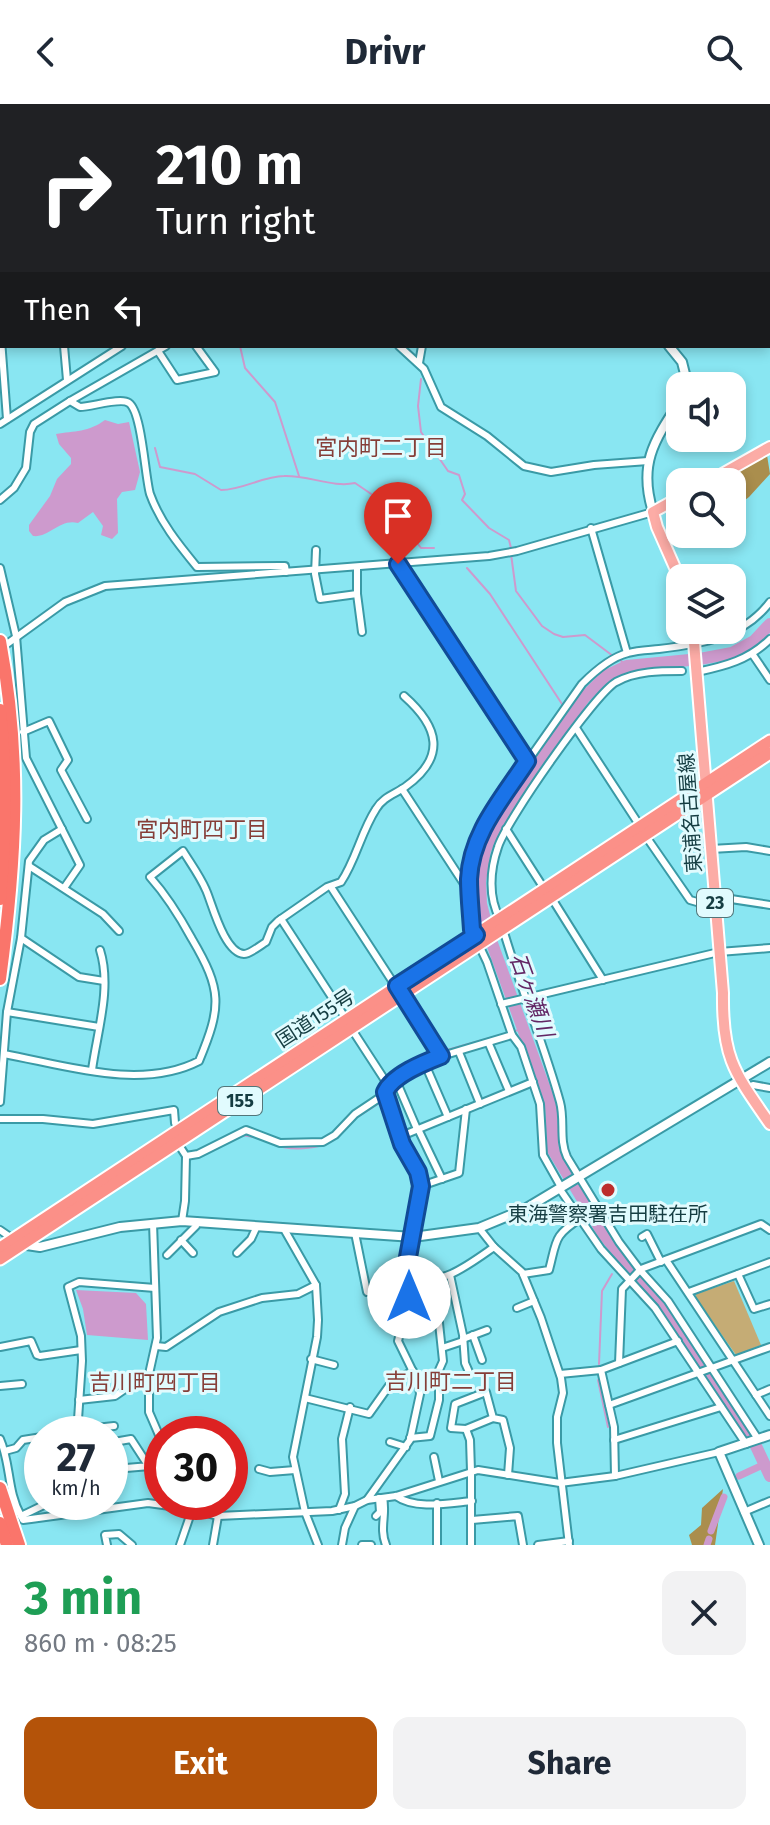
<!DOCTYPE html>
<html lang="en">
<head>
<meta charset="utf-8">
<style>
  body { margin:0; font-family:"Fira Sans","Noto Sans JP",sans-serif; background:#f2f2f3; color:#1f2937; height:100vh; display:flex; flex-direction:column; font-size:30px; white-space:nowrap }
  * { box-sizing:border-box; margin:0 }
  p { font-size:26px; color:#747a83 }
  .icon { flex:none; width:44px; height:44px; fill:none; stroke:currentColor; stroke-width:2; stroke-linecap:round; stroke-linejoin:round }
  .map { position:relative; height:1441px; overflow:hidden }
  .sheet { display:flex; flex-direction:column; background:#fff; flex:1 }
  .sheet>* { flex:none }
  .top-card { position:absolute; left:0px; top:0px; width:770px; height:244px; box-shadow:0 4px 12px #0003; background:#202124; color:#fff; overflow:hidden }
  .buttons { position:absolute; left:666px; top:268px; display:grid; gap:16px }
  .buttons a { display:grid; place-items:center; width:80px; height:80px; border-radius:16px; background:#fff; box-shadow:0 4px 12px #0003; font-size:40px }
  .speed { position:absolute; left:24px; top:1312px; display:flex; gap:16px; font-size:40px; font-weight:700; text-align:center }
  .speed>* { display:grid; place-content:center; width:104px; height:104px; border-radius:50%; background:#fff; box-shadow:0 4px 12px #0003; line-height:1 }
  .speed small { font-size:20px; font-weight:400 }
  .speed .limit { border:12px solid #d22; background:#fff; color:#111 }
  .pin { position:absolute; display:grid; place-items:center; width:68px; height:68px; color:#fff; margin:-82px -34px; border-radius:50% 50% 50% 0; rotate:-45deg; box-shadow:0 0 8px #0007 }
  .pin .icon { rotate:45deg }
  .me { position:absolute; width:88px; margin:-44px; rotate:0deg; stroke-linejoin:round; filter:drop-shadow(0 0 6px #0008) }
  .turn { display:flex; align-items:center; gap:28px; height:168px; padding:0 24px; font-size:36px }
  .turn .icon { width:104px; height:104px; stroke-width:2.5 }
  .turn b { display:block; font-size:56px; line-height:68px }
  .then { display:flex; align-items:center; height:76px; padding:0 24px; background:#0003; gap:16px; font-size:30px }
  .round { display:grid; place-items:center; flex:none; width:84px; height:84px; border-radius:16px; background:#f2f2f3 }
  .overview { display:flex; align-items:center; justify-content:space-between; height:136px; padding:0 24px }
  h1 { font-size:48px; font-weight:700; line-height:60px; color:#1e9e55 }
  .action { display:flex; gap:16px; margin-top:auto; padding:16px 24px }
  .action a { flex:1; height:92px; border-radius:16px; background:#b45309; color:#fff; font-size:32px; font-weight:700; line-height:92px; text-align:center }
  .action a+a { background:#f2f2f3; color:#1f2937 }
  header { display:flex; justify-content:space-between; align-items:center; height:104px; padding:0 24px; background:#fff; font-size:36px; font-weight:700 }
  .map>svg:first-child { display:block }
  .green { fill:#c5ac75 }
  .forest { fill:#aa8e4d }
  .water { fill:#cd9acd }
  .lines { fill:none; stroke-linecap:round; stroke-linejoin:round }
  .stream { stroke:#cd9acd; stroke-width:2 }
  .canal { stroke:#cd9acd; stroke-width:7 }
  .river { stroke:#cd9acd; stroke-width:12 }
  .minor-casing { stroke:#3a9aa6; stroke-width:10 }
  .tertiary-casing { stroke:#3a9aa6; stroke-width:12 }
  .primary-casing { stroke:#fff; stroke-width:14 }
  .trunk-casing { stroke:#fff; stroke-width:15 }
  .motorway-casing { stroke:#fff; stroke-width:16 }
  .minor { stroke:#fff; stroke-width:6 }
  .tertiary { stroke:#fff; stroke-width:8 }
  .primary { stroke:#fcaca6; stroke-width:10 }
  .trunk { stroke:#fb9088; stroke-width:11 }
  .motorway { stroke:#fa756b; stroke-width:12 }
  .route-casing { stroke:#114b97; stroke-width:20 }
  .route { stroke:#1a73e8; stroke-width:14 }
  .poi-dot { fill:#bc2d2c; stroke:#e1fbfe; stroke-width:3 }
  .labels { text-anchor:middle; stroke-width:6; stroke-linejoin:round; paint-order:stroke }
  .shield { fill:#e1fbfe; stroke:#52767a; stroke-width:2 }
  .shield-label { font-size:18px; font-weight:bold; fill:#153d42 }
  .street-label { font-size:20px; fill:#153d42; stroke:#e1fbfe }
  .poi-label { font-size:20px; fill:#153d42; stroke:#e1fbfe }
  .neighbourhood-label { font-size:22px; fill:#863e38; stroke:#e1fbfe }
  .water-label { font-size:22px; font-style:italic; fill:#632765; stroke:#e1fbfe }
</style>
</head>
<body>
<header><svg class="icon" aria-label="back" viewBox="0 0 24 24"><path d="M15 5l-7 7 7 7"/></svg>Drivr<svg class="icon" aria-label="search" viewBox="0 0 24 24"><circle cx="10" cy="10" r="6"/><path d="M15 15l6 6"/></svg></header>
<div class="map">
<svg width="770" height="1441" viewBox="0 0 770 1441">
  <rect width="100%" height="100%" fill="#89e6f2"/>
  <path class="green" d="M 734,1177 L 761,1241 L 736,1251 L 696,1194 L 696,1190 Z"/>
  <g class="forest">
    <path d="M 756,350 L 767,351 L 770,370 L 749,393 L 732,406 L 732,378 L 718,378 L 728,368 Z"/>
    <path d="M 723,1385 L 715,1441 L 692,1441 L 689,1431 L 701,1421 L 702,1404 Z"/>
  </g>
  <g class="water">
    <path d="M 105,316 L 118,320 L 129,318 L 140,368 L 135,386 L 122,388 L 117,395 L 118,429 L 112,435 L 101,431 L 103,422 L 93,408 L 78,419 C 60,414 49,434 33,432 L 29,427 L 29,421 L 50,392 L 57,375 L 71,360 L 71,354 L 59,340 L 56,330 C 74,327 89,328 105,316 Z"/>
    <path d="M 76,1186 L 136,1189 L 146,1200 L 148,1236 L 87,1231 L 83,1205 Z"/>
  </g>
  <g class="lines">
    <g class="stream">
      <path d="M 240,242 L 245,264 L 275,298 L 299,372"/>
      <path d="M 421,275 L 418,302 L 421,328 L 448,367 L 459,371 L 465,390 L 462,396 L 489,424 L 509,436 L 511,444"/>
      <path d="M 155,344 L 160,363 L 195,370 L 221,386 C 243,386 263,372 284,372 C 308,371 333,384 355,379 L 383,398 L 395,418 L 408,427 L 421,444 L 434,444"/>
      <path d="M 511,450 L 516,487 L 542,522 L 554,530 L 563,533 L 585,531 L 613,552"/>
      <path d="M 467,464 L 490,490 L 562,600 L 573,610"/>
      <path d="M 619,555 L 627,562"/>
      <path d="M 392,971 L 433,950 L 522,925"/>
      <path d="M 356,1014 L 381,998"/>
      <path d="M 242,1031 L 259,1034"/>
      <path d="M 272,1039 C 290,1048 328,1046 340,1030"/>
      <path d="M 620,1160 L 623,1155"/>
      <path d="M 599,1260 L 602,1187 L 612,1170"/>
      <path d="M 598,1276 L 608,1323"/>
    </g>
    <g class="canal">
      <path d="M 739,1372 L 765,1360"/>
      <path d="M 711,1427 L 724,1393"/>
      <path d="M 707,1441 L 709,1435"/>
    </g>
    <path class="river" d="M 770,520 L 754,537 L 732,549 L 700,555 L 627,562 L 606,572 L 584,594 L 502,712 L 485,746 L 480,777 L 481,800 L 489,831 L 551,1002 L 553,1046 L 604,1131 L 674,1216 L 755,1340 L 770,1372"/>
    <g class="minor-casing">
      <g id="minor">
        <path d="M 18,0 L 18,2"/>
        <path d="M 343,0 L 343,2"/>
        <path d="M 412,0 L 412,2"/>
        <path d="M 471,0 L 471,2"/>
        <path d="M 533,0 L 533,2"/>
        <path d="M 594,0 L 594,2"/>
        <path d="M 697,2 L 698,0"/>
        <path d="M 766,2 L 768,0"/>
        <path d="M 0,222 L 7,315"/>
        <path d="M 64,242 L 67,276"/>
        <path d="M 399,242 L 424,265 L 441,303 L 487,332 L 524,362 L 551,368 L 594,361 L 648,357"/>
        <path d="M 158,247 L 177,276 L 215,268 L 196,242"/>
        <path d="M 419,259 L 422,242"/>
        <path d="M 70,297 L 80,303 C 91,303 121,293 129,299 C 142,308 145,373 150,390 C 160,418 179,441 197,463 L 280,462 L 285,462 L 286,468"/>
        <path d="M 0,320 L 122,242"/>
        <path d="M 0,396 L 14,384 L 26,364 L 30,328 L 34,320 L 70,297 L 166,242"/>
        <path d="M 591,424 L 627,549"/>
        <path d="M 316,446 L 315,470 L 320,495 L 357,490"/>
        <path d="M 398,460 L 527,657"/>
        <path d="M 357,463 L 357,490 L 362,528"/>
        <path d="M 0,464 L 16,532 L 26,654 L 80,761 L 64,784"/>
        <path d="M 7,540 L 65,498 L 105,482 L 489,452 L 517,447 L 653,408"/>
        <path d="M 753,551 L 770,576"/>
        <path d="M 697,568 C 725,562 749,556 770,535"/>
        <path d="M 576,624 L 640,722"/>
        <path d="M 23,628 L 49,617 L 68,656 L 61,666 L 87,715"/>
        <path d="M 402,685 L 470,789"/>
        <path d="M 506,725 L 545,786"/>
        <path d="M 645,731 L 690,796 L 697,798 L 718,793 L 770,801"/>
        <path d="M 711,745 L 746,743 L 770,747"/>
        <path d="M 29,762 L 103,810 L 119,827"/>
        <path d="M 331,783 L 441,952"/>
        <path d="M 551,793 L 603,876"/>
        <path d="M 281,815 L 346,915"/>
        <path d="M 500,815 C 488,793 490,766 498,743 C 506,717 594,591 616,578 C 636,567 660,567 682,567"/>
        <path d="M 503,825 C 520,883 544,940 560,998 C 565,1016 559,1036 567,1053 L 619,1138 L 640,1166 L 668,1197 L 758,1335"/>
        <path d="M 476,831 L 472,826 C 470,780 468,755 489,712 L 582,580 C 594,568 611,553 628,549 C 638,546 649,546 659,545 C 701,540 743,534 770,498"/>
        <path d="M 21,834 L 79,873 L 104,877"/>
        <path d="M 479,841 L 487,858 L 512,931 L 521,943 L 540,1000 L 543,1051 L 561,1083"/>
        <path d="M 501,900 L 719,848 L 770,844"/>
        <path d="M 7,908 L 99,923"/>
        <path d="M 351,924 L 388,981"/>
        <path d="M 489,940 L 509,987"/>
        <path d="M 459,948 L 480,1000"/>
        <path d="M 4,950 C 64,961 141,987 199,957 C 222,902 222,886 192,835 C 180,813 167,792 150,773 L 183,747 C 191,760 200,772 206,786 C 212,799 224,849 244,850 C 250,850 261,841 266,838 L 272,823 L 278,817 L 327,783 L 341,778 C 356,756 361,728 376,705 C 383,693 395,690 405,683 C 447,653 439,623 404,592"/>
        <path d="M 425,960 L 448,1013"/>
        <path d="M 92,966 C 97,928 112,884 100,846"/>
        <path d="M 395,974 L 417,1025"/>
        <path d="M 745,984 L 753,981 L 770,984"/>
        <path d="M 0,998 L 7,908 L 21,834 L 29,757 L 44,736 L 62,725"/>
        <path d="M 0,1015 L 43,1015 L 93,1020 L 174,1006 L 175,1019 L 179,1025"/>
        <path d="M 418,1025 L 442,1075"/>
        <path d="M 399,1033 L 533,978"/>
        <path d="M 177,1038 L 186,1052 L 185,1097 L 182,1117"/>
        <path d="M 186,1052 L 198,1050 L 246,1026 L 280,1039 L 323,1038 L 335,1031 L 355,1010 L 382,992 L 388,981 L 399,971 L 435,954 L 512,931"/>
        <path d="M 421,1082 L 459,1069 L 466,1005"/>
        <path d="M 559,1084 L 601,1145 L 655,1204 L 746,1340"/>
        <path d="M 153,1119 L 157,1234 L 149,1270 L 149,1308 L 162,1338"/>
        <path d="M 479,1124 L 494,1143 L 522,1168 L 541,1214 L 561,1274 L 563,1289 L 557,1313 L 557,1339 L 569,1441"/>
        <path d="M 284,1125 L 316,1181 L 318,1216 L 317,1233 L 293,1353 L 305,1408 L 318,1441"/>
        <path d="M 0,1126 L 13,1135"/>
        <path d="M 355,1129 L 367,1188"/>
        <path d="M 642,1133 L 647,1130 L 661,1158"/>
        <path d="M 181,1136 L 193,1149"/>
        <path d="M 237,1149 L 251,1135 L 257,1122"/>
        <path d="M 167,1151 L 196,1122 L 196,1117"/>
        <path d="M 666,1156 L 770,1312"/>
        <path d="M 523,1170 L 549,1166 C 557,1136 553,1132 581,1114"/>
        <path d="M 738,1170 L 754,1205 L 770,1200"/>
        <path d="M 450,1171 L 463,1231 L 465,1259 L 469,1268"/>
        <path d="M 409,1176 C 443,1181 467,1162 494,1143"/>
        <path d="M 689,1188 L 770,1158"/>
        <path d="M 517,1204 L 534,1197"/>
        <path d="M 473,1231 L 482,1256"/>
        <path d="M 463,1235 L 487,1226"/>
        <path d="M 156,1242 L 166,1243 L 219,1208 L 262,1194 L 298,1190 L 316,1181"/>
        <path d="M 0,1243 L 31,1237 L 37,1251 L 40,1252 L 81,1246"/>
        <path d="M 442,1244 L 463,1237"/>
        <path d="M 311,1255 L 334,1261"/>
        <path d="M 619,1259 L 622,1185 L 641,1165 L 761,1120 L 770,1126"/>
        <path d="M 560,1270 L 601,1266"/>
        <path d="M 0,1282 L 22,1280"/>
        <path d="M 756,1291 L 770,1285"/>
        <path d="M 305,1294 L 369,1310 L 391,1279 L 413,1267"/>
        <path d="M 79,1296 L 115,1292 L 141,1274 L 149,1272"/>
        <path d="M 609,1301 L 770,1243"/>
        <path d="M 493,1314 L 486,1288 L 455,1300 L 451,1324 L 466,1325 L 493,1314 L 503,1316 L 510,1344 L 508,1371"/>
        <path d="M 466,1325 L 470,1336 L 471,1367 L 471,1441"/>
        <path d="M 46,1330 L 52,1325 L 77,1326 L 114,1322"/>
        <path d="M 77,1330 L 82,1257 L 81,1232 L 68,1183 L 79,1178 L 155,1184"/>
        <path d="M 410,1334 L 430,1332 L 439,1296 L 439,1266 L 443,1257 L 435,1181"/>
        <path d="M 0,1335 C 11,1360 7,1387 21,1412 L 50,1398"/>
        <path d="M 614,1336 L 721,1303"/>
        <path d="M 390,1338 L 406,1343"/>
        <path d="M 5,1347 L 16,1344 L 23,1336 L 42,1333"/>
        <path d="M 434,1353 L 439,1377"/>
        <path d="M 150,1362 L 114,1365 L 114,1338 L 131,1335 L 157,1375 L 162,1374"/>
        <path d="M 259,1365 L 270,1368 L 295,1366"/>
        <path d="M 615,1372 L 614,1323 L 601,1266 L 678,1237"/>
        <path d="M 396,1392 C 415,1406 450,1399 472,1397"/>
        <path d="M 383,1394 C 387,1410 379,1424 386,1441"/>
        <path d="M 367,1396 L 410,1336 L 420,1290 L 418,1278 L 398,1237 L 409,1193 L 410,1178 L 406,1164 L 421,1086 L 418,1068 L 402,1040 L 385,988"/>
        <path d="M 437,1399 L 437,1441"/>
        <path d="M 339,1406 L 345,1390 L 342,1335 L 350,1303"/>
        <path d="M 744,1408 L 770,1397"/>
        <path d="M 21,1412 L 23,1416 L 31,1415 L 148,1399 L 185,1404 L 218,1412 L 332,1407 L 355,1402 L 367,1396 L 396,1392 L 478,1366 L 560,1379 L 615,1372 L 719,1348"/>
        <path d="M 376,1412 L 380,1408 L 379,1394"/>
        <path d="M 472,1416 L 518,1412 L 523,1441"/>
        <path d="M 107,1441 L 105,1431 L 119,1430 L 132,1441"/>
        <path d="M 180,1441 L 192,1406"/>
        <path d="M 213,1441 L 218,1412"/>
        <path d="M 342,1441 L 345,1424 L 355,1402"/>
        <path d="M 362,1441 L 371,1441"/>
        <path d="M 538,1441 L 569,1437"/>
      </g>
    </g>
    <g class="tertiary-casing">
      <g id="tertiary">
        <path d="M 647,0 L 650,2"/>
        <path d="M 291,2 L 317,0"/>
        <path d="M 0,24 L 2,24"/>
        <path d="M 768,70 L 770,71"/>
        <path d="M 669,242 L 682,258 L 688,282"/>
        <path d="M 653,408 C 638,360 654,337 680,297"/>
        <path d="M 20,1140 L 40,1143 L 120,1123 L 182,1117 L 413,1133 L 479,1124 L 525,1105 L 770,958"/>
        <path d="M 759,1441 L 719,1348 L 770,1331"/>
      </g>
    </g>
    <g class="primary-casing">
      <g id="primary">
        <path d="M 708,378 L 770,343"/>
        <path d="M 680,393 L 653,408 L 657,423 L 680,475"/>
        <path d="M 693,526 L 723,889 C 722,954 734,968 770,1020"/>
      </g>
    </g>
    <g class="trunk-casing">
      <g id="trunk">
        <path d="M 0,1144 L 770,637"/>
        <path d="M 0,1155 L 770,649"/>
      </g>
    </g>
    <g class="motorway-casing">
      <g id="motorway">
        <path d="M 0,537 C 22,655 16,757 0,875"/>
        <path d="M 0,606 C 7,669 6,732 0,795"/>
        <path d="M 0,1384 L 19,1441"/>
        <path d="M 0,1419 L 7,1441"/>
      </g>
    </g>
    <use href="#minor" class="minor"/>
    <use href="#tertiary" class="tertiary"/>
    <use href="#primary" class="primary"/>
    <use href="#trunk" class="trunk"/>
    <use href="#motorway" class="motorway"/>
  </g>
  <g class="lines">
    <g class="route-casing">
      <path id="route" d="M 398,460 L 527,657 C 503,694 471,729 469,775 C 469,792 471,809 472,826 L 476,831 L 397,882 L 441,952 C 423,959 393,971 385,988 L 402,1040 L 418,1068 L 421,1082 L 406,1164 L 410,1178 L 409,1193"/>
    </g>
    <use href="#route" class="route"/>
  </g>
  <circle class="poi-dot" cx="608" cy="1086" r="8"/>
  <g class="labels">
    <g class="shield">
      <rect x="697" y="785" width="36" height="28" rx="6"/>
      <rect x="218" y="983" width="44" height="28" rx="6"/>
    </g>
    <g class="shield-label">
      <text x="715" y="805">23</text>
      <text x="240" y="1003">155</text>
    </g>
    <g class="street-label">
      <text transform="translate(690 709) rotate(-94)" y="7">東浦名古屋線</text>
      <text transform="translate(315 914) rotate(-33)" y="7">国道155号</text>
    </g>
    <g class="poi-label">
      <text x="608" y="1117">東海警察署吉田駐在所</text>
    </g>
    <g class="neighbourhood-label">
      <text x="381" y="351">宮内町二丁目</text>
      <text x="202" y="733">宮内町四丁目</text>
      <text x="451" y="1285">吉川町二丁目</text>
      <text x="155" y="1286">吉川町四丁目</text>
    </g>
    <g class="water-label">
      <text transform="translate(532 891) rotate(70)" y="8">石ヶ瀬川</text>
    </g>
  </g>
</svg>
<div class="buttons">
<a><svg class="icon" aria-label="sound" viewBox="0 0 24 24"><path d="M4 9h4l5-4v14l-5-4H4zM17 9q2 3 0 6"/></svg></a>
<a><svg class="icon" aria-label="search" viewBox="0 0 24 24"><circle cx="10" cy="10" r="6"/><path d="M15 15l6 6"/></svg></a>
<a><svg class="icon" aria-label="layers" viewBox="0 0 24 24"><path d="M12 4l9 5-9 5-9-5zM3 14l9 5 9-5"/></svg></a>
</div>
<div class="speed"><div>27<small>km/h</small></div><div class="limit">30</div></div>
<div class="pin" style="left:398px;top:460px;background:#d93025"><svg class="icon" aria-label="arrive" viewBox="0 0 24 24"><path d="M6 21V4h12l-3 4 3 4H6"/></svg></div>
<svg class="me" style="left:409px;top:1193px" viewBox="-20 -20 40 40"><circle r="19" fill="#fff"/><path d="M0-13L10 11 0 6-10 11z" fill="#1a73e8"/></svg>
<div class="top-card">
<div class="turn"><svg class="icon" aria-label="right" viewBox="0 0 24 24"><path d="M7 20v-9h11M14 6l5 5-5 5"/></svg><div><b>210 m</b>Turn right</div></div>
<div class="then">Then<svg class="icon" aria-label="left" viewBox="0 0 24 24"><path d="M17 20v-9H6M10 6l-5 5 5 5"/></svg></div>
</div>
</div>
<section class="sheet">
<div class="overview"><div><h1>3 min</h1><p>860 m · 08:25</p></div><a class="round"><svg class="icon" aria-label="close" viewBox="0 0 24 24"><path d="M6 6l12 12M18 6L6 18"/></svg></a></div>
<div class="action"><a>Exit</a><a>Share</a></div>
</section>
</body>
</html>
